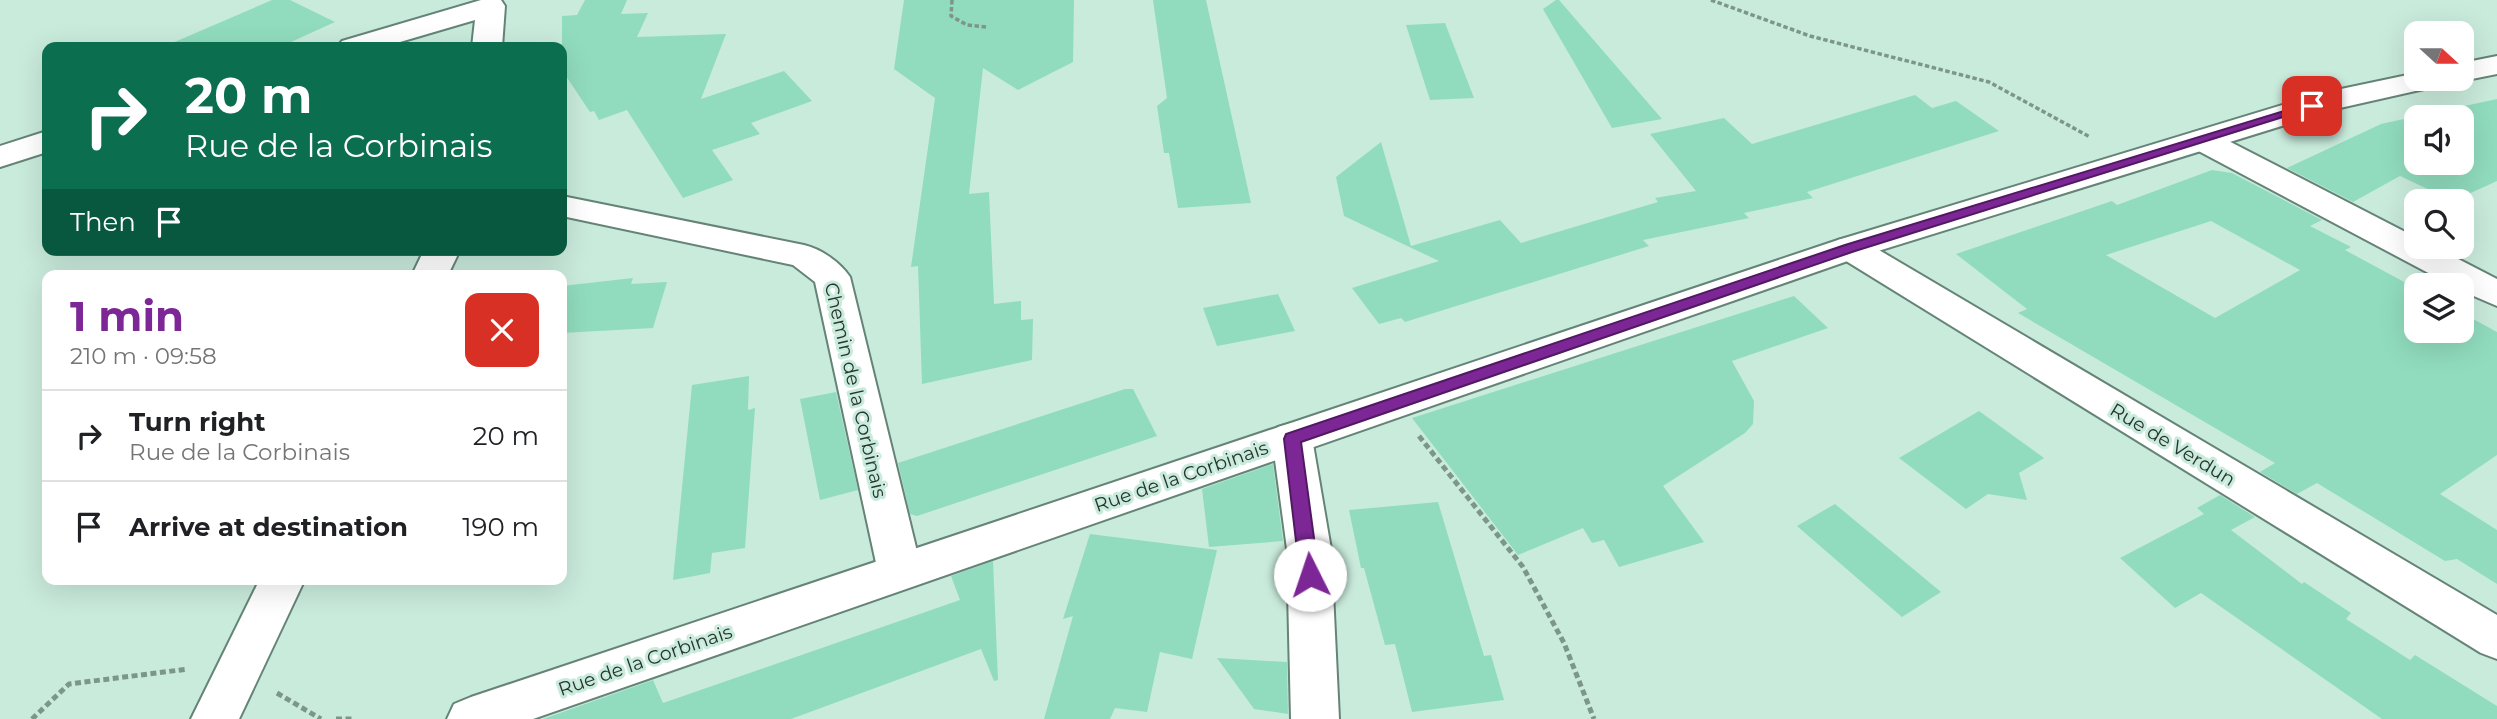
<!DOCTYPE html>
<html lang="en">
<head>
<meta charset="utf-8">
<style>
  body { margin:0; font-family:Montserrat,sans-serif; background:#f6f6f6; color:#202124; height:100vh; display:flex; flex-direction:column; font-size:26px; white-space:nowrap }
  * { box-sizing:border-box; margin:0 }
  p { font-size:23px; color:#757577 }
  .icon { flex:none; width:38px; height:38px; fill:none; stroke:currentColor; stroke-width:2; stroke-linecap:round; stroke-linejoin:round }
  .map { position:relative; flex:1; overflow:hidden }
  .drawer { position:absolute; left:42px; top:270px; width:525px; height:315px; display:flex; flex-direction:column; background:#fff; border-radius:14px; box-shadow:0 7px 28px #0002 }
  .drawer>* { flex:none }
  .banner { position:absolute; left:42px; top:42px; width:525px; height:214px; border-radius:14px; box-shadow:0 7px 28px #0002; background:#0b6e4f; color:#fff; overflow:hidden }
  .needle { width:46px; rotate:111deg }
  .controls { position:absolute; left:2404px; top:21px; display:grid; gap:14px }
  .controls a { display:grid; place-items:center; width:70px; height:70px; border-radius:14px; background:#fff; box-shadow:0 7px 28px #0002; font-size:35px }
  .pin { position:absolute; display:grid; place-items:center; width:60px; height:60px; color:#fff; margin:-30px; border-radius:14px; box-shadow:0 4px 10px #0006 }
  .me { position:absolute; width:77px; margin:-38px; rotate:356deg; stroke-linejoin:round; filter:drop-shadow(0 0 5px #0008) }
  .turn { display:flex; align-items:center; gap:24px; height:147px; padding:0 28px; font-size:32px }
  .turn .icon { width:91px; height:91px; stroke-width:2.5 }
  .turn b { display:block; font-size:49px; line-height:60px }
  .then { display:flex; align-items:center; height:66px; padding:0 28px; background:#0003; gap:14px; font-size:26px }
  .round { display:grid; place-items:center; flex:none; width:74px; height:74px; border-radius:14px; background:#f6f6f6 }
  .summary { display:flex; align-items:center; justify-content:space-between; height:119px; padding:0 28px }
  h1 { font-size:42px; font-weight:700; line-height:52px; color:#7d2796 }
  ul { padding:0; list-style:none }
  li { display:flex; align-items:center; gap:21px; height:91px; padding:0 28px; border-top:2px solid #e0e0e0 }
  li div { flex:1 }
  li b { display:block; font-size:26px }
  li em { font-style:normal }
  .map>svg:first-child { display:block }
  .building { fill:#91dcbe; fill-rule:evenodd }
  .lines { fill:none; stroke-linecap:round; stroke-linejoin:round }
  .minor-casing { stroke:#658477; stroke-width:4 }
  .tertiary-casing { stroke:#658477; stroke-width:4 }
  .path-far1 { stroke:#7d968b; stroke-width:3.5; stroke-dasharray:4.5 2.5; stroke-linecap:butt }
  .path { stroke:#7d968b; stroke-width:5; stroke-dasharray:6 3.5; stroke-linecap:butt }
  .minor { fill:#fff; fill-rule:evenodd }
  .tertiary { fill:#fff; fill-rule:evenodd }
  .route { fill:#7d2796; stroke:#511962; stroke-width:2 }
  .labels { text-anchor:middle; stroke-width:6; stroke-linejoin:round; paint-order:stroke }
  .street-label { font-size:19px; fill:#27352f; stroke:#c9ebdc }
</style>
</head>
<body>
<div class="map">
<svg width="2497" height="719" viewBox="0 0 2497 719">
  <rect width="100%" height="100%" fill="#c9ebdc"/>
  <g class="building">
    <path d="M 272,0 L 290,0 L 335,22 L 280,47 L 163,47 Z"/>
    <path d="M 585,0 L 627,0 L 621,14 L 648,13 L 637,37 L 726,34 L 701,99 L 784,71 L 812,101 L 751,123 L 760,134 L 712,150 L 733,180 L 683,198 L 627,110 L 599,120 L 594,111 L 590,112 L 562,70 L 562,16 L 577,15 Z"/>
    <path d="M 904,0 L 1074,0 L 1073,62 L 1018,90 L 983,68 L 969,194 L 989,192 L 994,304 L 1021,301 L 1021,320 L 1033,319 L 1032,360 L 922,384 L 918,266 L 911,267 L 935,98 L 894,69 Z"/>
    <path d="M 1153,0 L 1206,0 L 1251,203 L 1178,208 L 1169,153 L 1164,153 L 1157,106 L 1167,98 Z"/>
    <path d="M 1556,0 L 1559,0 L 1662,119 L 1612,128 L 1543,9 Z"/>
    <path d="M 1445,23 L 1474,98 L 1430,100 L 1406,25 Z"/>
    <path d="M 1915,95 L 1932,108 L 1956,101 L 1999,131 L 1807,192 L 1813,198 L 1744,213 L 1749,218 L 1643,240 L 1649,246 L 1405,322 L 1401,318 L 1379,324 L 1352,288 L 1439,261 L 1344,216 L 1336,177 L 1381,142 L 1411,246 L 1500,220 L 1521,243 L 1658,202 L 1655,198 L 1696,191 L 1650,134 L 1724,118 L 1752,144 Z"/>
    <path d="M 2497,99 L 2497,181 L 2453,201 L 2400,176 L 2353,202 L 2287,168 L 2381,124 ZM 2417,117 L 2462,117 L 2462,163 L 2417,163 Z"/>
    <path d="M 2212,170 L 2232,173 L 2322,220 L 2310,226 L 2351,247 L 2345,250 L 2417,289 L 2417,331 L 2462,331 L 2462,313 L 2497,332 L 2497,455 L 2440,494 L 2497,530 L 2497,584 L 2457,559 L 2445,561 L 2317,483 L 2297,494 L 2260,472 L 2275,463 L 2018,313 L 2027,309 L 1956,254 L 2112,201 L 2117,205 ZM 2211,221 L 2300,270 L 2215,318 L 2106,255 Z"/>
    <path d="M 633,278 L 631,284 L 667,282 L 653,328 L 562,333 L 562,286 Z"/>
    <path d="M 1278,294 L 1295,331 L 1217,346 L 1203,308 Z"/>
    <path d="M 1794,296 L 1828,328 L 1732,361 L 1754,401 L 1753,424 L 1745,433 L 1663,486 L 1704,542 L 1619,567 L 1604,540 L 1592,543 L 1583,528 L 1518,555 L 1412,418 Z"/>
    <path d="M 749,376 L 748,410 L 755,408 L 745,548 L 712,553 L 710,573 L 673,580 L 692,385 Z"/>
    <path d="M 1125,389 L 1133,389 L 1157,436 L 917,516 L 910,514 L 898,463 Z"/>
    <path d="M 836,392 L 858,490 L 820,500 L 800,399 Z"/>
    <path d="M 1979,411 L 2044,458 L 2019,473 L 2027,500 L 1988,494 L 1966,509 L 1899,458 Z"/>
    <path d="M 1273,464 L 1283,541 L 1209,547 L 1202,489 Z"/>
    <path d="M 2220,495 L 2255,517 L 2231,530 L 2302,584 L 2304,582 L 2351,613 L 2346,619 L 2410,660 L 2415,655 L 2497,706 L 2497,719 L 2382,719 L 2201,593 L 2175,608 L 2120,558 L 2204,514 L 2197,508 Z"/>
    <path d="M 1438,502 L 1484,656 L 1491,655 L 1504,700 L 1412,712 L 1395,644 L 1385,645 L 1364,568 L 1361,568 L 1349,510 Z"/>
    <path d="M 1835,504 L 1941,592 L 1902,617 L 1797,526 Z"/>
    <path d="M 1090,534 L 1217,550 L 1192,659 L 1160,652 L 1147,712 L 1115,708 L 1110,719 L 1044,719 L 1073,616 L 1063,619 Z"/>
    <path d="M 993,561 L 998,680 L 994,681 L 981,649 L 791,719 L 543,719 L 653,680 L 663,703 L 960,600 L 951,576 Z"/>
    <path d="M 1217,658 L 1287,662 L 1288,714 L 1254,709 Z"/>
  </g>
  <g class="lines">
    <g class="minor-casing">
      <g id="minor">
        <path d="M 481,0 L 501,0 L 505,6 L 502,47 L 472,47 L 475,20 L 383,47 L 337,47 L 342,41 Z"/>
        <path d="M 2202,130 L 2213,133 L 2417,238 L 2417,247 L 2435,247 L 2497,279 L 2497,306 L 2462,291 L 2462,285 L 2451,285 L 2191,147 L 2186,140 L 2191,133 Z"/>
        <path d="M 47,131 L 47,152 L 0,167 L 0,146 Z"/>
        <path d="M 562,196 L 804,245 C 821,249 840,262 850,277 L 922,572 L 916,585 L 900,590 L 884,585 L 878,572 L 815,282 L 793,265 L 562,216 Z"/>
        <path d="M 1850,237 L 1862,240 L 2497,615 L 2497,659 L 2481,653 L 1838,256 L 1832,248 L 1838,240 Z"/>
        <path d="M 424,250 L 460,250 L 448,275 L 412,275 Z"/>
        <path d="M 1292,423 L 1306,427 L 1312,438 L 1331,549 L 1339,719 L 1291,719 L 1287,549 L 1272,438 L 1278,427 Z"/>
        <path d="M 260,579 L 305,579 L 239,719 L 191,719 Z"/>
      </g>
    </g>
    <g class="tertiary-casing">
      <g id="tertiary">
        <path d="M 2497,56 L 2497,74 L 2462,81 L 2453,79 L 2462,79 L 2462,63 Z"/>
        <path d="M 2417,73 L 2417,79 L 2446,79 L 2442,85 L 2340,108 L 1862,256 L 533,719 L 447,719 L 454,704 L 471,697 L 1838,240 L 2322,93 Z"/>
      </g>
    </g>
    <g class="path-far1">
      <path d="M 952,0 L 951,16 L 967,25 L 986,27"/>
      <path d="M 1711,0 L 1810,36 L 1989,82 L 2090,137"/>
    </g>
    <g class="path">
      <path d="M 1419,436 L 1523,567 L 1564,643 L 1594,719"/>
      <path d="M 277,693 L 321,719"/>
      <path d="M 32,719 L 69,684 L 188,669"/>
      <path d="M 336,719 L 353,719"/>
    </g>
    <use href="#minor" class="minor"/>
    <use href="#tertiary" class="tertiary"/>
  </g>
  <path class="route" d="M 2307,104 L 2318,106 L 1855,251 L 1301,442 L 1319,575 L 1310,583 L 1300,575 L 1284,439 L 1286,434 L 1845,245 Z"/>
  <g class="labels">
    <g class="street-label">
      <text transform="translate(856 390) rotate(77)" y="7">Chemin de la Corbinais</text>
      <text transform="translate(2173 444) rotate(31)" y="7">Rue de Verdun</text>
      <text transform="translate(1181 476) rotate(-19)" y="7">Rue de la Corbinais</text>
      <text transform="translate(645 660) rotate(-19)" y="7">Rue de la Corbinais</text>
    </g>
  </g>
</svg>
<div class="controls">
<a><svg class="needle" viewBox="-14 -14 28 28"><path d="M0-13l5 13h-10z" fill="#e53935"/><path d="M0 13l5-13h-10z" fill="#757577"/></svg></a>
<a><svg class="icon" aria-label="sound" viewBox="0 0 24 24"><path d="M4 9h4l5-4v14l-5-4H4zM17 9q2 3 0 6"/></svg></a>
<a><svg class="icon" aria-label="search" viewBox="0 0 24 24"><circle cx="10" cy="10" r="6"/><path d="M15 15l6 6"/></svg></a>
<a><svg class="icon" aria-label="layers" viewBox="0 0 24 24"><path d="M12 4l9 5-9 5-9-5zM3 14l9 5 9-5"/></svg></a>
</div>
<div class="pin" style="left:2312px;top:106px;background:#d93025"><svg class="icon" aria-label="arrive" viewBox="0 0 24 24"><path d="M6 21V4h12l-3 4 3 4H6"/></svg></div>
<svg class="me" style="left:1310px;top:575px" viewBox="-20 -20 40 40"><circle r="19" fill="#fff"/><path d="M0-13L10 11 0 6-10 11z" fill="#7d2796"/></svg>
<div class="banner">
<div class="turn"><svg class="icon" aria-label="right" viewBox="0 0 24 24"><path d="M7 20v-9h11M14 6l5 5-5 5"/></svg><div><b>20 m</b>Rue de la Corbinais</div></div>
<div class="then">Then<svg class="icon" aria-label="arrive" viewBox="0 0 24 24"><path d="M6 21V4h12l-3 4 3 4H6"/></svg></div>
</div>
<section class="drawer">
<div class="summary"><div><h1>1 min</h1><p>210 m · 09:58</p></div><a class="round" style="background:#d93025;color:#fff"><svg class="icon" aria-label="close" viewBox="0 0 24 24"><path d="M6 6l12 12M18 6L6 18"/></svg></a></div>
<ul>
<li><svg class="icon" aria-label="right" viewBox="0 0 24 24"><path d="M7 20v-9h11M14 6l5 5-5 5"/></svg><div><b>Turn right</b><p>Rue de la Corbinais</p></div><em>20 m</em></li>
<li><svg class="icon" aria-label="arrive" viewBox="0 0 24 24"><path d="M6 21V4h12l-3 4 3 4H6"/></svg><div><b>Arrive at destination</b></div><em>190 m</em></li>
</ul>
</section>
</div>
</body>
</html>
